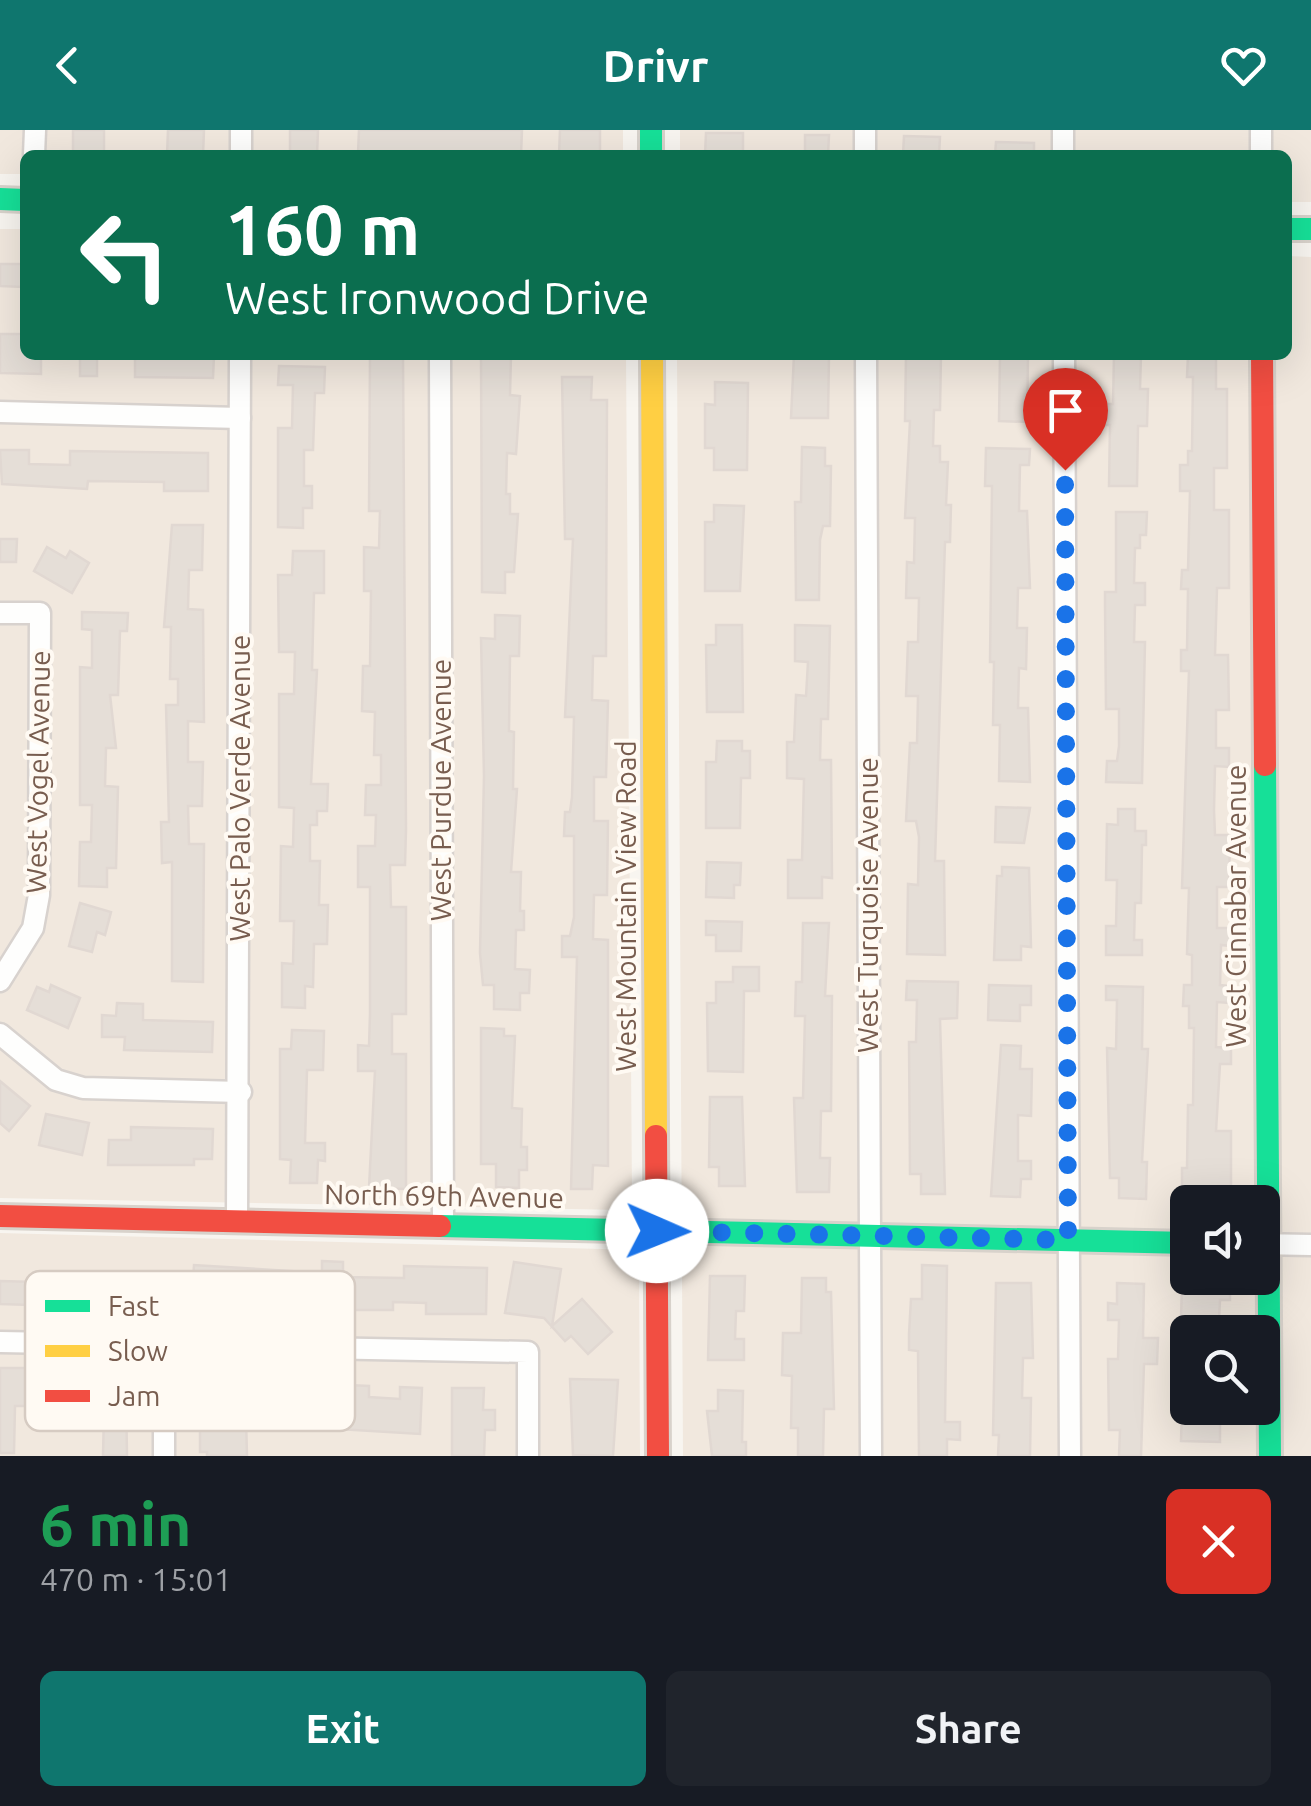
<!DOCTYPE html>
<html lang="en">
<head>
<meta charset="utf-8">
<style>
  body { margin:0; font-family:Ubuntu,sans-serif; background:#20242c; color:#f1f3f6; height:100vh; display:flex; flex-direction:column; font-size:38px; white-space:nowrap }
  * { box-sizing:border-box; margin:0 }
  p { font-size:32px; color:#9ea1a6 }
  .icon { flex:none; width:55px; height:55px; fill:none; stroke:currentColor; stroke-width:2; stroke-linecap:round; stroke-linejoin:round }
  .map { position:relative; height:1326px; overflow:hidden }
  .side { display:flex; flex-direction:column; background:#171b24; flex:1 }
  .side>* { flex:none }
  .banner { position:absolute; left:20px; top:20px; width:1272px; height:210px; border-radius:15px; box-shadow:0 10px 40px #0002; background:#0b6e4f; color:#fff; overflow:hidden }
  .tools { position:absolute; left:1170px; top:1055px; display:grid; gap:20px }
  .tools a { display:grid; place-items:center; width:110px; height:110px; border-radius:15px; background:#171b24; box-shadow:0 10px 40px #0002; font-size:50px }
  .pin { position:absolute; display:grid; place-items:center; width:85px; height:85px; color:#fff; margin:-102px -42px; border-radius:50% 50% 50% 0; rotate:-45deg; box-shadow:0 0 10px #0007 }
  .pin .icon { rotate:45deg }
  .me { position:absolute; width:110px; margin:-55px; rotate:91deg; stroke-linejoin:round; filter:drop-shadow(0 0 8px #0008) }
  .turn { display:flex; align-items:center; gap:35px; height:210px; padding:0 40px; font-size:45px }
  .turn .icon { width:130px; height:130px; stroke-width:2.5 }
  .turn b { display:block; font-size:70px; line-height:85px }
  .round { display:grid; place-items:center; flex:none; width:105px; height:105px; border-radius:15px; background:#20242c }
  .summary { display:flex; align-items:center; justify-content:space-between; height:170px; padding:0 40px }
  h1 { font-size:60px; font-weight:700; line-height:75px; color:#1e9e55 }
  .primary-button { display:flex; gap:20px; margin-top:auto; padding:20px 40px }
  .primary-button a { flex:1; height:115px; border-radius:15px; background:#0f766e; color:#fff; font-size:40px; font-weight:700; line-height:115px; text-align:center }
  .primary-button a+a { background:#20242c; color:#f1f3f6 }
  header { display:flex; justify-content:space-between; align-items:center; height:130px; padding:0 40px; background:#0f766e; color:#fff; font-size:45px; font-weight:700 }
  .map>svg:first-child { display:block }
  .residential { fill:#f1e8de; fill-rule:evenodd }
  .building { fill:#e5ded7; stroke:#e1d8d2; stroke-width:2.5 }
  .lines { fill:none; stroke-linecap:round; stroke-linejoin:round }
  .street-casing { stroke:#d8d2ce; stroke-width:25 }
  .fast-casing { stroke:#d8d2cb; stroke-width:28 }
  .slow-casing { stroke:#d8d2cb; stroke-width:28 }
  .jam-casing { stroke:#d8d2cb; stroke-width:28 }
  .street { stroke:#fefefd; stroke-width:20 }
  .fast { stroke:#16e098; stroke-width:22 }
  .slow { stroke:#ffcf43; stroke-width:22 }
  .jam { stroke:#f24e42; stroke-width:22 }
  .route { stroke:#1a73e8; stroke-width:18; stroke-dasharray:0 32.4 }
  .labels { text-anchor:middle; stroke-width:8; stroke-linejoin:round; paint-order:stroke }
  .street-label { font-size:28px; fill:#785d4f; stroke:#fffaf3 }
  .key { fill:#fffaf3; stroke:#d6cbc2; stroke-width:2.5 }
  .key-label { font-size:28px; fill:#785d4f }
</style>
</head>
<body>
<header><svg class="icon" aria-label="back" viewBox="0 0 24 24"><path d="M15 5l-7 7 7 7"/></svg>Drivr<svg class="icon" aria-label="heart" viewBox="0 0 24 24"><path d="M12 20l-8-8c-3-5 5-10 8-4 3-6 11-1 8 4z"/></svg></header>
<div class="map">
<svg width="1311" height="1326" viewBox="0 0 1311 1326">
  <rect width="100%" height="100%" fill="#f8f5f0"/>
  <g class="residential">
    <path d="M 0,0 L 623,0 L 623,25 L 25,25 L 25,44 L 0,44 Z"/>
    <path d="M 680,0 L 1311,0 L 1311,72 L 1288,72 L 1288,25 L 680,25 Z"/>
    <path d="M 0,99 L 25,99 L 25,225 L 626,225 L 632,1068 L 621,1080 L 0,1068 Z"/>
    <path d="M 1288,126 L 1311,127 L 1311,1326 L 683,1326 L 677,225 L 1288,225 ZM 1188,1072 L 1262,1072 L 1262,1148 L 1188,1148 ZM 1188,1202 L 1262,1202 L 1262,1278 L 1188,1278 Z"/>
    <path d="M 0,1103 L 639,1120 L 640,1326 L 0,1326 Z"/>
  </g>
  <g class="building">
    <rect x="73" y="0" width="31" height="25"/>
    <path d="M 168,0 L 204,0 L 203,25 L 167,25 Z"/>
    <path d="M 290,0 L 318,0 L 317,25 L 290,25 Z"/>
    <path d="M 359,0 L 522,0 L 521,25 L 358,24 Z"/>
    <path d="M 560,0 L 600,0 L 600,25 L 559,25 Z"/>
    <path d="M 706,3 L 743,3 L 743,25 L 705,25 Z"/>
    <path d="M 805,5 L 829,5 L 828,25 L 805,25 Z"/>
    <path d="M 904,6 L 940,7 L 939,25 L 903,25 Z"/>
    <path d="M 996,12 L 1034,13 L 1034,25 L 995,25 Z"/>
    <path d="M 0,134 L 24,134 L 23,157 L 0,156 Z"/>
    <path d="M 0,204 L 25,204 L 25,225 L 41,225 L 41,244 L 0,243 Z"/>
    <rect x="80" y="225" width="17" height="21"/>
    <path d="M 135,225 L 214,225 L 213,248 L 135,247 Z"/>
    <path d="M 370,225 L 403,225 L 406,700 L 405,735 L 390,735 L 391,777 L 406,777 L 406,884 L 392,884 L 392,924 L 406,924 L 406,1059 L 369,1058 L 375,941 L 358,941 L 358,915 L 369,916 L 370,884 L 370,757 L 358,757 L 358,716 L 375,716 L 376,685 L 365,685 L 366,655 L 381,655 L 381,625 L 374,625 L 375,582 L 362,581 L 363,536 L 370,536 L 371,461 L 364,461 L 364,417 L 379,418 L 380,381 L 369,381 Z"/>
    <path d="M 481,225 L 511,225 L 510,265 L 520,266 L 516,324 L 507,323 L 506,364 L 510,364 L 510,384 L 518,384 L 514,442 L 505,442 L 505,463 L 482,462 Z"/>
    <path d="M 794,225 L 829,225 L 828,288 L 791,288 Z"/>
    <path d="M 906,225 L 941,225 L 940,280 L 934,280 L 933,316 L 940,316 L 940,332 L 948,332 L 946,375 L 951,375 L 950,412 L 945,412 L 935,731 L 944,731 L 945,825 L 907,824 L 908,754 L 918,755 L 919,707 L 916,691 L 906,691 L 910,613 L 917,613 L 918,566 L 906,566 L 908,512 L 918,512 L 919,468 L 906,468 L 907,432 L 914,433 L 915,388 L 905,388 L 910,291 L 905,291 Z"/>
    <path d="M 1000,225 L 1028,225 L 1027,292 L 999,291 Z"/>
    <path d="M 1114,225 L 1141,225 L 1140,259 L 1148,259 L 1147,296 L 1138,296 L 1137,356 L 1109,356 L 1110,295 L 1104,295 L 1104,274 L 1113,274 Z"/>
    <path d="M 1188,225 L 1216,225 L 1216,259 L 1227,259 L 1227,338 L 1214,338 L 1214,380 L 1229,380 L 1229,458 L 1217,458 L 1215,525 L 1228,525 L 1229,580 L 1216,580 L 1216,618 L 1229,618 L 1229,637 L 1215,636 L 1214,680 L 1215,705 L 1230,705 L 1229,757 L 1217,757 L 1217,798 L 1231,798 L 1231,816 L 1221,815 L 1220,855 L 1230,856 L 1229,873 L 1217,872 L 1216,917 L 1231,918 L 1231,934 L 1220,934 L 1216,1001 L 1231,1001 L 1231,1056 L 1218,1056 L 1218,1072 L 1191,1072 L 1191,1057 L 1182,1057 L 1182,1038 L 1187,1038 L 1188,975 L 1193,975 L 1194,898 L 1189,898 L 1189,876 L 1183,876 L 1184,855 L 1192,855 L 1192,825 L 1187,824 L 1189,758 L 1182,758 L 1189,541 L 1181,541 L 1181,520 L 1187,520 L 1188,459 L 1181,459 L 1182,440 L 1188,440 L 1190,361 L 1180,361 L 1180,335 L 1188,335 L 1188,321 L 1192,321 L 1193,247 L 1187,247 Z"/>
    <path d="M 279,236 L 325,237 L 324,263 L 315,263 L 313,320 L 304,320 L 304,356 L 312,356 L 312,378 L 303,378 L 303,398 L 278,397 L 278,298 L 292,298 L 293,255 L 278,255 Z"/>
    <path d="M 562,247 L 592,247 L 591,270 L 607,270 L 606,526 L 593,526 L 592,570 L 608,571 L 606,647 L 594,647 L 594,691 L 608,691 L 607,765 L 594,765 L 593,809 L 608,810 L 608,1036 L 593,1035 L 592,1059 L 571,1059 L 577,827 L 562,827 L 562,806 L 570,806 L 574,787 L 574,706 L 564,706 L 565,682 L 570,682 L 572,667 L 574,587 L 565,587 L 573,409 L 565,409 Z"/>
    <path d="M 715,252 L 748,253 L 747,340 L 714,340 L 714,318 L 705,318 L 705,274 L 715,275 Z"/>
    <path d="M 802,317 L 825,318 L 825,336 L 831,336 L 830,396 L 823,396 L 820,410 L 819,470 L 796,470 L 795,372 L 801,372 Z"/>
    <path d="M 986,318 L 1030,319 L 1029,335 L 1020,335 L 1019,381 L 1027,381 L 1030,458 L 1018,458 L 1017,498 L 1027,498 L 1026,539 L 1019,538 L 1018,578 L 1028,578 L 1030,652 L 999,651 L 1000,595 L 993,595 L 994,532 L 990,532 L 992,356 L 985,356 Z"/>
    <path d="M 0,320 L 29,320 L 29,334 L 70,335 L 70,321 L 208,323 L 208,361 L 164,361 L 164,352 L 88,351 L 87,359 L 2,354 Z"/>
    <path d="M 714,375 L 744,376 L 740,461 L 705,461 L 705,392 L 714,392 Z"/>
    <path d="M 1116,382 L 1147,382 L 1146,405 L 1140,405 L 1140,418 L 1135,418 L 1134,453 L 1145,453 L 1145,475 L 1135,475 L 1134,512 L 1145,512 L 1142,653 L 1106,652 L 1107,631 L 1117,631 L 1119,616 L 1119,579 L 1106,579 L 1105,475 L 1105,462 L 1116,462 Z"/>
    <path d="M 172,395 L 203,395 L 202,440 L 189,440 L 188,479 L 203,480 L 204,592 L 188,591 L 188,632 L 203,632 L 202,676 L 188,676 L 189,714 L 204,714 L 203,852 L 172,851 L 172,732 L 162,733 L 161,692 L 169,692 L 166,575 L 178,575 L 178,549 L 170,549 L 171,497 L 164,497 Z"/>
    <path d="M 0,409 L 17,409 L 16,432 L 0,432 Z"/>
    <path d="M 47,417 L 66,428 L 70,421 L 89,433 L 72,463 L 34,441 Z"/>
    <path d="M 293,421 L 324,421 L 324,463 L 314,463 L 312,540 L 317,540 L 311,654 L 328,654 L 327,681 L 317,681 L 317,695 L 310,695 L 310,731 L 320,731 L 319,775 L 328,775 L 327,814 L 314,814 L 313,857 L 305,856 L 305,878 L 282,877 L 282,833 L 293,834 L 294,791 L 280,791 L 281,716 L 293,717 L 294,678 L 279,677 L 279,564 L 294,564 L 295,522 L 279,522 L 278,445 L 292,445 Z"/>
    <path d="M 82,482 L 128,483 L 127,501 L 120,501 L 118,565 L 110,565 L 116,618 L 106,618 L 105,656 L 118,657 L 116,738 L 107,738 L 107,757 L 79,756 L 80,712 L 91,712 L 92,675 L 80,675 L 80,537 L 92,538 L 92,500 L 82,499 Z"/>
    <path d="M 495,485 L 520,486 L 519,526 L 510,526 L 509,601 L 514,602 L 513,659 L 517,659 L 511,742 L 521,742 L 520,781 L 524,781 L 524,800 L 516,800 L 515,839 L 530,840 L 529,863 L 520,863 L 520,880 L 494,879 L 494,855 L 483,855 L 480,823 L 484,646 L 481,508 L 495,509 Z"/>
    <path d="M 716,495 L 742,495 L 743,582 L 707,582 L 706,515 L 716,515 Z"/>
    <path d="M 795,495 L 830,496 L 828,589 L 821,589 L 820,630 L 831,630 L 832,748 L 822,747 L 822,768 L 788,768 L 788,730 L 802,730 L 804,649 L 787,648 L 787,612 L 794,612 L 796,565 L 806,566 L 808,532 L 795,531 Z"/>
    <path d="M 717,611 L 742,611 L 742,621 L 750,621 L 750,648 L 741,648 L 740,698 L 706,698 L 706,632 L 716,632 Z"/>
    <path d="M 996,677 L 1030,678 L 1024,713 L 995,712 Z"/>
    <path d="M 1118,679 L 1135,679 L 1135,701 L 1146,701 L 1146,715 L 1142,715 L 1141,773 L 1135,773 L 1134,810 L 1142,810 L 1142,825 L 1106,825 L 1106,796 L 1116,796 L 1117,750 L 1106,750 L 1107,694 L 1118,695 Z"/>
    <path d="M 707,732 L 741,733 L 740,755 L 734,755 L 734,768 L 706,767 Z"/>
    <path d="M 1002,737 L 1029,738 L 1031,817 L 1021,816 L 1021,830 L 994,830 L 997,746 L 1002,746 Z"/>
    <path d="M 80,773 L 111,782 L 105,805 L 97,802 L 92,822 L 69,816 Z"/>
    <path d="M 706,791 L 742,792 L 741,821 L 716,821 L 716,805 L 706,805 Z"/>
    <path d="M 803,793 L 829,793 L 825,866 L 832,866 L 831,981 L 821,981 L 820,1028 L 830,1028 L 829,1062 L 797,1062 L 794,968 L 803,968 L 805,886 L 795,886 L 796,852 L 802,852 Z"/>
    <path d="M 733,837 L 759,837 L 759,861 L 744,861 L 743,942 L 708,941 L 707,873 L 716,873 L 716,852 L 733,852 Z"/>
    <path d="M 907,851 L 958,852 L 957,888 L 940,889 L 945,1064 L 921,1064 L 921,1044 L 910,1044 L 909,912 L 916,912 L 917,870 L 906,870 Z"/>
    <path d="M 51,855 L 80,868 L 68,898 L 27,880 L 37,857 L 49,862 Z"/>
    <path d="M 989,855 L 1031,856 L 1031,875 L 1020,875 L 1020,891 L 988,890 Z"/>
    <path d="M 1106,856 L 1143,857 L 1142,919 L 1148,919 L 1142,1032 L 1147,1032 L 1146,1069 L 1119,1068 L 1119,1048 L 1110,1048 L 1107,918 L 1116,919 L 1117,870 L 1106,870 Z"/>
    <path d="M 117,873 L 143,874 L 143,890 L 213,892 L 212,922 L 124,920 L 125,907 L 102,907 L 102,885 L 116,886 Z"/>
    <path d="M 481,898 L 504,899 L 504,906 L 515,906 L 512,978 L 522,979 L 521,1017 L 527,1017 L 527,1040 L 519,1040 L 519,1058 L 496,1057 L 496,1034 L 481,1034 Z"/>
    <path d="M 292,900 L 324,901 L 323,940 L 307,940 L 305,1013 L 325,1013 L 325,1031 L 318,1030 L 317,1053 L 290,1053 L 291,1030 L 280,1029 L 280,919 L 291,919 Z"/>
    <path d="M 1001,915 L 1021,916 L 1020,939 L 1032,939 L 1031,986 L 1018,985 L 1018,1031 L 1031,1031 L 1031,1049 L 1021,1049 L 1020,1067 L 991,1066 Z"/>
    <path d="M 0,951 L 30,976 L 9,1001 L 0,993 Z"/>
    <path d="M 710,967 L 742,967 L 745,1056 L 719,1056 L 719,1037 L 709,1037 Z"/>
    <path d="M 46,984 L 89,993 L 82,1025 L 39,1015 Z"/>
    <path d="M 131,997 L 213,999 L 212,1029 L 194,1029 L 194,1035 L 108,1035 L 109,1010 L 131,1010 Z"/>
    <path d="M 322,1131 L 343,1132 L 343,1147 L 404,1148 L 404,1136 L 487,1138 L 486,1184 L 426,1184 L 426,1173 L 393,1172 L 393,1180 L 354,1180 L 312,1176 L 312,1171 L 266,1170 L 266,1181 L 212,1179 L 212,1168 L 183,1168 L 183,1180 L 0,1174 L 0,1151 L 36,1152 L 36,1146 L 116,1146 L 116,1154 L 193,1152 L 194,1135 L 322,1143 Z"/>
    <path d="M 514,1132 L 561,1139 L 552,1196 L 582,1169 L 612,1202 L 588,1224 L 571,1206 L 565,1211 L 544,1188 L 505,1183 Z"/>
    <path d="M 922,1135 L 947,1136 L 945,1292 L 960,1292 L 960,1310 L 947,1309 L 947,1326 L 919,1326 L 918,1221 L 909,1220 L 909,1204 L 911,1169 L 922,1169 Z"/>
    <path d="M 710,1146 L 745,1146 L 744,1181 L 736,1181 L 735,1209 L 744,1209 L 744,1230 L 708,1230 Z"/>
    <path d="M 802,1148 L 826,1148 L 826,1162 L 831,1162 L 834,1279 L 824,1279 L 823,1326 L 798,1326 L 798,1298 L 791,1298 L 792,1246 L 782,1245 L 783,1203 L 801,1203 Z"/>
    <path d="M 1182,1152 L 1230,1152 L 1230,1170 L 1220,1170 L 1219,1190 L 1181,1190 Z"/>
    <path d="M 996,1153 L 1031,1153 L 1033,1228 L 1023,1228 L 1022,1268 L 1031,1268 L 1030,1326 L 998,1326 L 999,1305 L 993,1305 Z"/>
    <path d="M 1117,1153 L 1144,1154 L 1143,1208 L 1158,1208 L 1157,1234 L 1144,1234 L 1141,1326 L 1119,1326 L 1120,1300 L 1109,1300 L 1108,1229 L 1118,1229 L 1119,1190 L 1108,1190 L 1108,1173 L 1117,1174 Z"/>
    <path d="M 0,1238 L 27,1238 L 26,1276 L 15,1276 L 14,1323 L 0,1323 Z"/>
    <path d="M 80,1240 L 112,1240 L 112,1261 L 126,1261 L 127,1326 L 103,1326 L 104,1282 L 80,1281 Z"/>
    <path d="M 208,1248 L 245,1248 L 247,1326 L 207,1326 L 207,1322 L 200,1322 L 200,1270 L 208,1270 Z"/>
    <path d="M 570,1249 L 618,1250 L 613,1326 L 573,1325 Z"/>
    <path d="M 273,1255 L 294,1256 L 294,1264 L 308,1266 L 349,1267 L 349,1255 L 369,1256 L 369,1267 L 400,1269 L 400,1257 L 422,1258 L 420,1304 L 272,1295 Z"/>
    <path d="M 452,1258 L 484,1258 L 483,1280 L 495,1280 L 495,1300 L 485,1300 L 484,1326 L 452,1326 Z"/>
    <path d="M 718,1260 L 743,1261 L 742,1312 L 746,1312 L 746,1326 L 712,1326 L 707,1281 L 718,1281 Z"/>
    <path d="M 1182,1278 L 1220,1278 L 1220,1312 L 1181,1311 Z"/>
  </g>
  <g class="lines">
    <g class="street-casing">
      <g id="street">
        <path d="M 865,0 L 865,25"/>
        <path d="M 1063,0 L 1063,25"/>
        <path d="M 1261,0 L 1261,25"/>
        <path d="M 34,25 L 35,0"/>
        <path d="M 241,25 L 241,0"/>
        <path d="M 440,225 L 443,1095"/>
        <path d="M 866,225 L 871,1326"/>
        <path d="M 1064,225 L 1070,1326"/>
        <path d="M 0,282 L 240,288"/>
        <path d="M 0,483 L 40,483 L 39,765 L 33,798 L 0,851"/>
        <path d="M 0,904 L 56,950 L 83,958 L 241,962"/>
        <path d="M 237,1092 L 240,225"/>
        <path d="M 1262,1114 L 1311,1115"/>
        <path d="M 0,1212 L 528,1222 L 528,1326"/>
        <path d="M 164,1326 L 164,1215"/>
      </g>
    </g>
    <g class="fast-casing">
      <g id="fast">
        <path d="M 651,0 L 651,25"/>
        <path d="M 0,69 L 25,70"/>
        <path d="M 1288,99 L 1311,99"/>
        <path d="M 1265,635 L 1270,1326"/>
        <path d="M 440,1096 L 1188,1113"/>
      </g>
    </g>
    <g class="slow-casing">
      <path id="slow" d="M 652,225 L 656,1006"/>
    </g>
    <g class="jam-casing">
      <g id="jam">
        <path d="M 1262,225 L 1265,635"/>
        <path d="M 656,1006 L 658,1326"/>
        <path d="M 0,1086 L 440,1096"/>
      </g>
    </g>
    <use href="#street" class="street"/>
    <use href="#fast" class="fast"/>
    <use href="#slow" class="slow"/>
    <use href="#jam" class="jam"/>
  </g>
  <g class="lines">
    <path class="route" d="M 657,1101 L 1068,1110 L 1065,340"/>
  </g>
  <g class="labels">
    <g class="street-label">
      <text transform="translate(38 642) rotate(-89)" y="10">West Vogel Avenue</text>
      <text transform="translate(240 658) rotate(-90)" y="10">West Palo Verde Avenue</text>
      <text transform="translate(441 660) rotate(-90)" y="10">West Purdue Avenue</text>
      <text transform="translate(868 775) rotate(-90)" y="10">West Turquoise Avenue</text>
      <text transform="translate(626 776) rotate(-90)" y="10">West Mountain View Road</text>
      <text transform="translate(1236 776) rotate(-90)" y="10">West Cinnabar Avenue</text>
      <text transform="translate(444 1066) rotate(1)" y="10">North 69th Avenue</text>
    </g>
  </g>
  <rect x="25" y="1141" width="330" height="160" rx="15" class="key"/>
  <rect x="45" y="1170" width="45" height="12" fill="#16e098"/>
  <rect x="45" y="1215" width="45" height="12" fill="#ffcf43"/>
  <rect x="45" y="1260" width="45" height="12" fill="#f24e42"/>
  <g class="key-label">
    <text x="108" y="1186">Fast</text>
    <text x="108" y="1231">Slow</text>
    <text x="108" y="1276">Jam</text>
  </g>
</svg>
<div class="tools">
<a><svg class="icon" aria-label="sound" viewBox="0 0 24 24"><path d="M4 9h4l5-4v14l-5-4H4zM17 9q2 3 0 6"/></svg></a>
<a><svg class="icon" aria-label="search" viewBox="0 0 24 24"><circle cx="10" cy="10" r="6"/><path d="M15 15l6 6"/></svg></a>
</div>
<div class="pin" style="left:1065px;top:340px;background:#d93025"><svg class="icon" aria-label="arrive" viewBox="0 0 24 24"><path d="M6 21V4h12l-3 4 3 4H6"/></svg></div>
<svg class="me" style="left:657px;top:1101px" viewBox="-20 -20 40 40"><circle r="19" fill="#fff"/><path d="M0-13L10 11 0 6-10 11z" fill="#1a73e8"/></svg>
<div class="banner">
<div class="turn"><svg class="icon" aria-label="left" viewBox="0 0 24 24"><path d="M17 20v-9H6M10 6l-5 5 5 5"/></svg><div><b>160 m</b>West Ironwood Drive</div></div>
</div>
</div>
<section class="side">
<div class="summary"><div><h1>6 min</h1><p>470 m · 15:01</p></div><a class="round" style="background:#d93025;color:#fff"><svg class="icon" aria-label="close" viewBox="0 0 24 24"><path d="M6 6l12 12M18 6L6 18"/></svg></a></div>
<div class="primary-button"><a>Exit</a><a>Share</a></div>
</section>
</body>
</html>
